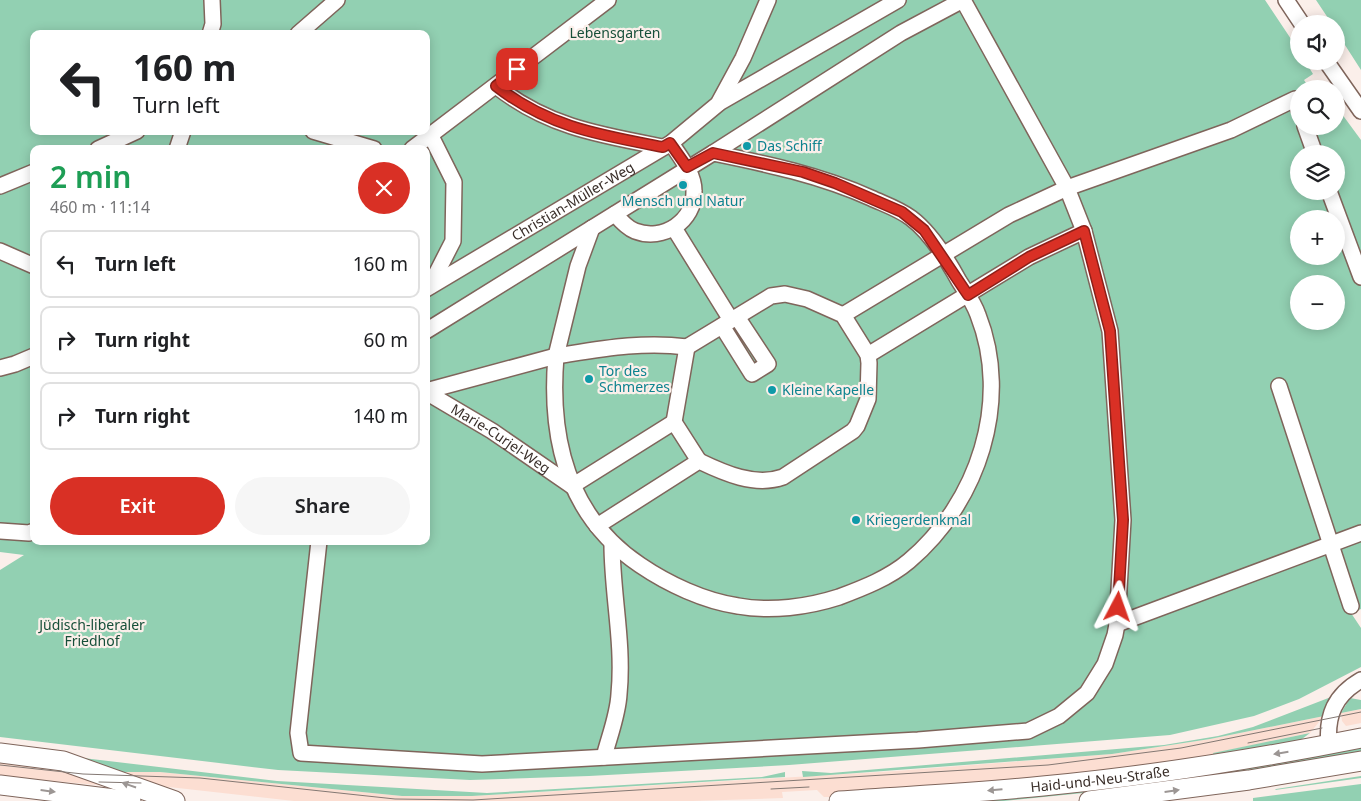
<!DOCTYPE html>
<html lang="en">
<head>
<meta charset="utf-8">
<style>
  body { margin:0; font-family:"Noto Sans",sans-serif; background:#f6f6f6; color:#202124; height:100vh; display:flex; flex-direction:column; font-size:19px; white-space:nowrap }
  * { box-sizing:border-box; margin:0 }
  p { font-size:16px; color:#757577 }
  .icon { flex:none; width:28px; height:28px; fill:none; stroke:currentColor; stroke-width:2; stroke-linecap:round; stroke-linejoin:round }
  .map { position:relative; flex:1; overflow:hidden }
  .sheet { position:absolute; left:30px; top:145px; width:400px; height:400px; display:flex; flex-direction:column; background:#fff; border-radius:10px; box-shadow:0 2px 12px #0003 }
  .sheet>* { flex:none }
  .banner { position:absolute; left:30px; top:30px; width:400px; height:105px; border-radius:10px; box-shadow:0 2px 12px #0003; background:#fff; color:#202124; overflow:hidden }
  .controls { position:absolute; left:1290px; top:15px; display:grid; gap:10px }
  .controls a { display:grid; place-items:center; width:55px; height:55px; border-radius:50%; background:#fff; box-shadow:0 2px 12px #0003; font-size:25px }
  .pin { position:absolute; display:grid; place-items:center; width:42px; height:42px; color:#fff; margin:-21px; border-radius:10px; box-shadow:0 2px 8px #0006 }
  .me { position:absolute; width:55px; margin:-28px; rotate:4deg; stroke-linejoin:round; filter:drop-shadow(0 0 4px #0008) }
  .turn { display:flex; align-items:center; gap:18px; height:105px; padding:0 20px; font-size:22px }
  .turn .icon { width:65px; height:65px; stroke-width:2.5 }
  .turn b { display:block; font-size:35px; line-height:42px }
  .round { display:grid; place-items:center; flex:none; width:52px; height:52px; border-radius:26px; background:#f6f6f6 }
  .head { display:flex; align-items:center; justify-content:space-between; height:85px; padding:0 20px }
  h1 { font-size:30px; font-weight:600; line-height:38px; color:#1e9e55 }
  .button { display:flex; gap:10px; margin-top:auto; padding:10px 20px }
  .button a { flex:1; height:58px; border-radius:30px; background:#d93025; color:#fff; font-size:20px; font-weight:600; line-height:58px; text-align:center }
  .button a+a { background:#f6f6f6; color:#202124 }
  ul { padding:0; list-style:none }
  li { display:flex; align-items:center; gap:15px; height:68px; margin:0 10px 8px; padding:0 10px; border:2px solid #e0e0e0; border-radius:10px }
  li div { flex:1 }
  li b { display:block; font-size:19px }
  li em { font-style:normal }
  .map>svg:first-child { display:block }
  .built { fill:#fcded2 }
  .green { fill:#92d0b2; fill-rule:evenodd }
  .lines { fill:none; stroke-linecap:round; stroke-linejoin:round }
  .minor-casing { stroke:#7f655b; stroke-width:18 }
  .major-casing { stroke:#7f655b; stroke-width:21 }
  .minor { stroke:#fff; stroke-width:15 }
  .major { stroke:#fff; stroke-width:19 }
  .tram { stroke:#837873; stroke-width:1 }
  .oneway { fill:#9c9694 }
  .route-casing { stroke:#8d1f18; stroke-width:12 }
  .route { stroke:#d93025; stroke-width:9 }
  .culture-dot { fill:#0f9aa8; stroke:#fbefea; stroke-width:2 }
  .labels { text-anchor:middle; stroke-width:4.5; stroke-linejoin:round; paint-order:stroke }
  .park-label { font-size:14px; fill:#164f39; stroke:#fbefea }
  .culture-label { font-size:14px; fill:#0d838f; stroke:#fbefea; text-anchor:start }
  .street-label { font-size:14px; fill:#392e29; stroke:#fbefea }
</style>
</head>
<body>
<div class="map">
<svg width="1361" height="801" viewBox="0 0 1361 801">
  <rect width="100%" height="100%" fill="#fbefea"/>
  <g class="built">
    <path d="M 1361,709 L 1361,723 L 1346,726 L 1342,721 L 1341,713 Z"/>
    <path d="M 1324,716 L 1310,733 L 1214,753 L 1214,756 L 1125,769 L 831,797 L 824,797 L 817,790 L 782,792 L 783,798 L 693,801 L 294,801 L 160,786 L 116,772 L 160,772 L 402,796 L 472,796 L 896,771 L 1112,754 L 1210,739 Z"/>
    <path d="M 0,760 L 66,770 L 108,786 L 0,776 Z"/>
  </g>
  <g class="green">
    <path d="M 0,0 L 1265,0 L 1299,51 L 1299,61 L 1305,61 L 1313,74 L 1304,80 L 1310,89 L 1299,89 L 1299,126 L 1336,126 L 1336,106 L 1361,140 L 1361,609 L 1351,613 L 1361,628 L 1361,667 L 1299,699 L 1254,716 L 1170,735 L 789,765 L 589,776 L 470,780 L 278,770 L 0,737 L 0,570 L 24,555 L 0,552 ZM 34,34 L 426,34 L 426,131 L 34,131 ZM 34,149 L 426,149 L 426,541 L 34,541 ZM 1299,154 L 1336,154 L 1336,191 L 1299,191 ZM 1299,219 L 1336,219 L 1336,256 L 1299,256 ZM 1299,284 L 1336,284 L 1336,321 L 1299,321 Z"/>
    <path d="M 1316,0 L 1361,0 L 1361,70 L 1336,31 L 1336,24 L 1332,24 Z"/>
    <path d="M 1331,697 L 1324,716 L 1210,739 L 1112,754 L 803,777 L 802,771 L 831,773 L 1164,745 L 1218,736 L 1253,727 Z"/>
    <path d="M 1350,698 L 1361,700 L 1361,709 L 1341,713 Z"/>
    <path d="M 1310,733 L 1298,742 L 1214,756 L 1213,753 Z"/>
    <path d="M 1361,746 L 1361,753 L 1123,789 L 1004,801 L 962,801 Z"/>
    <path d="M 83,758 L 277,781 L 487,793 L 762,777 L 785,772 L 785,777 L 472,796 L 402,796 L 160,772 L 116,772 Z"/>
    <path d="M 1361,776 L 1361,778 L 1275,790 L 1276,789 Z"/>
    <path d="M 1361,784 L 1361,801 L 1253,801 L 1253,798 Z"/>
  </g>
  <g class="lines">
    <g class="minor-casing">
      <g id="minor">
        <path d="M 1286,0 L 1302,24"/>
        <path d="M 210,34 L 213,24 L 212,0"/>
        <path d="M 298,34 L 337,0"/>
        <path d="M 1326,61 L 1361,111"/>
        <path d="M 496,86 C 548,127 600,135 663,147"/>
        <path d="M 719,103 L 898,0"/>
        <path d="M 1305,126 L 1315,154"/>
        <path d="M 313,131 L 374,149"/>
        <path d="M 98,149 L 137,131"/>
        <path d="M 177,149 L 183,131"/>
        <path d="M 412,149 L 608,0"/>
        <path d="M 713,153 L 901,33 L 963,0"/>
        <path d="M 0,186 L 34,172"/>
        <path d="M 1329,191 L 1361,277"/>
        <path d="M 615,214 C 620,220 627,228 635,231 C 663,242 695,221 694,191 C 694,173 680,157 671,143"/>
        <path d="M 592,228 L 578,266 L 556,356 C 601,349 642,341 687,347 L 674,422"/>
        <path d="M 674,228 L 731,320"/>
        <path d="M 0,251 L 34,266"/>
        <path d="M 430,286 L 453,241 L 454,182 L 431,136"/>
        <path id="s1" d="M 426,289 L 671,143 L 718,104 L 743,58 L 768,0"/>
        <path d="M 843,315 L 1009,215 L 1067,188 L 1231,130 L 1295,99 L 1299,110"/>
        <path d="M 722,326 L 752,374 L 768,364 L 737,317"/>
        <path d="M 426,331 L 713,153 C 767,164 820,175 871,198 C 884,204 899,209 911,218 C 931,233 947,259 959,281 C 966,292 974,303 978,315 C 1012,401 978,503 909,561 C 889,578 863,588 839,597 C 808,607 771,612 738,606 C 704,601 668,584 640,565 C 567,516 549,438 556,356 L 426,391"/>
        <path d="M 868,355 L 1029,257 L 1084,231 L 1067,188 L 963,0"/>
        <path d="M 0,368 L 15,364 L 34,356"/>
        <path d="M 1279,386 L 1351,606"/>
        <path id="s2" d="M 426,392 L 492,431 L 572,486"/>
        <path d="M 572,486 L 674,422 L 699,461"/>
        <path d="M 597,526 L 699,461 C 724,473 755,487 783,477 L 853,431 L 857,426 L 868,399 L 869,363 L 868,355 L 843,315 L 807,299 L 785,294 L 771,296 L 687,347"/>
        <path d="M 0,531 L 29,533 L 34,531"/>
        <path d="M 319,541 L 298,733 L 301,753 L 482,764 L 918,740 L 1028,731 L 1059,716 L 1087,693 L 1105,664 L 1115,635 L 1117,624 L 1123,520 L 1110,331 L 1084,231"/>
        <path d="M 1117,624 L 1361,533"/>
        <path d="M 1329,745 C 1326,715 1335,695 1361,680"/>
        <path d="M 604,757 C 609,737 618,715 619,694 C 624,643 612,594 612,544"/>
      </g>
    </g>
    <g class="major-casing">
      <g id="major">
        <path d="M 0,753 L 63,761 L 175,801"/>
        <path d="M 0,785 L 131,801"/>
        <path id="s3" d="M 839,801 C 907,796 975,793 1043,786 C 1149,776 1256,759 1361,738"/>
        <path d="M 1089,801 L 1249,780 L 1361,761"/>
      </g>
    </g>
    <use href="#minor" class="minor"/>
    <use href="#major" class="major"/>
    <g class="tram">
      <path d="M 1248,743 L 1322,728"/>
      <path d="M 0,765 L 83,774 L 200,778 L 395,799 L 473,800 L 1048,765 L 1181,748 L 1361,712"/>
      <path d="M 99,782 L 141,783"/>
      <path d="M 771,789 L 809,787"/>
    </g>
  </g>
  <defs><path id="oneway-solid" d="M-6-.8H1V-3.2L6.5 0L1 3.2V.8H-6Z" transform="scale(1.25)"/></defs>
  <g class="oneway">
    <use href="#oneway-solid" transform="translate(1281 753) rotate(171)"/>
    <use href="#oneway-solid" transform="translate(129 785) rotate(-161)"/>
    <use href="#oneway-solid" transform="translate(995 790) rotate(175)"/>
    <use href="#oneway-solid" transform="translate(48 791) rotate(7)"/>
    <use href="#oneway-solid" transform="translate(1172 791) rotate(-8)"/>
  </g>
  <g class="lines">
    <g class="route-casing">
      <path id="route" d="M 517,69 L 496,86 C 548,127 600,135 663,147 L 670,143 L 687,167 L 713,153 L 803,172 L 835,183 L 902,212 L 924,230 L 968,295 L 1029,257 L 1084,231 L 1110,331 L 1123,520 L 1118,607"/>
    </g>
    <use href="#route" class="route"/>
  </g>
  <g class="culture-dot">
    <circle cx="747" cy="146" r="5"/>
    <circle cx="683" cy="185" r="5"/>
    <circle cx="589" cy="379" r="5"/>
    <circle cx="772" cy="390" r="5"/>
    <circle cx="856" cy="520" r="5"/>
  </g>
  <g class="labels">
    <g class="park-label">
      <text x="615" y="38">Lebensgarten</text>
      <text x="92" y="630">Jüdisch-liberaler<tspan x="92" dy="16">Friedhof</tspan></text>
    </g>
    <g class="culture-label">
      <text x="757" y="151">Das Schiff</text>
      <text x="683" y="206" text-anchor="middle">Mensch und Natur</text>
      <text x="599" y="376">Tor des<tspan x="599" dy="16">Schmerzes</tspan></text>
      <text x="782" y="395">Kleine Kapelle</text>
      <text x="866" y="525">Kriegerdenkmal</text>
    </g>
    <g class="street-label">
      <text dy="5" stroke="none"><textPath href="#s1" startOffset="171">Christian-Müller-Weg</textPath></text>
      <text dy="5" stroke="none"><textPath href="#s2" startOffset="88">Marie-Curjel-Weg</textPath></text>
      <text dy="5" stroke="none"><textPath href="#s3" startOffset="262">Haid-und-Neu-Straße</textPath></text>
    </g>
  </g>
</svg>
<div class="controls">
<a><svg class="icon" aria-label="sound" viewBox="0 0 24 24"><path d="M4 9h4l5-4v14l-5-4H4zM17 9q2 3 0 6"/></svg></a>
<a><svg class="icon" aria-label="search" viewBox="0 0 24 24"><circle cx="10" cy="10" r="6"/><path d="M15 15l6 6"/></svg></a>
<a><svg class="icon" aria-label="layers" viewBox="0 0 24 24"><path d="M12 4l9 5-9 5-9-5zM3 14l9 5 9-5"/></svg></a>
<a>+</a>
<a>−</a>
</div>
<div class="pin" style="left:517px;top:69px;background:#d93025"><svg class="icon" aria-label="arrive" viewBox="0 0 24 24"><path d="M6 21V4h12l-3 4 3 4H6"/></svg></div>
<svg class="me" style="left:1118px;top:607px" viewBox="-20 -20 40 40"><path d="M0-17L14 15 0 8-14 15z" fill="#d93025" stroke="#fff" stroke-width="4"/></svg>
<div class="banner">
<div class="turn"><svg class="icon" aria-label="left" viewBox="0 0 24 24"><path d="M17 20v-9H6M10 6l-5 5 5 5"/></svg><div><b>160 m</b>Turn left</div></div>
</div>
<section class="sheet">
<div class="head"><div><h1>2 min</h1><p>460 m · 11:14</p></div><a class="round" style="background:#d93025;color:#fff"><svg class="icon" aria-label="close" viewBox="0 0 24 24"><path d="M6 6l12 12M18 6L6 18"/></svg></a></div>
<ul>
<li><svg class="icon" aria-label="left" viewBox="0 0 24 24"><path d="M17 20v-9H6M10 6l-5 5 5 5"/></svg><div><b>Turn left</b></div><em>160 m</em></li>
<li><svg class="icon" aria-label="right" viewBox="0 0 24 24"><path d="M7 20v-9h11M14 6l5 5-5 5"/></svg><div><b>Turn right</b></div><em>60 m</em></li>
<li><svg class="icon" aria-label="right" viewBox="0 0 24 24"><path d="M7 20v-9h11M14 6l5 5-5 5"/></svg><div><b>Turn right</b></div><em>140 m</em></li>
</ul>
<div class="button"><a>Exit</a><a>Share</a></div>
</section>
</div>
</body>
</html>
